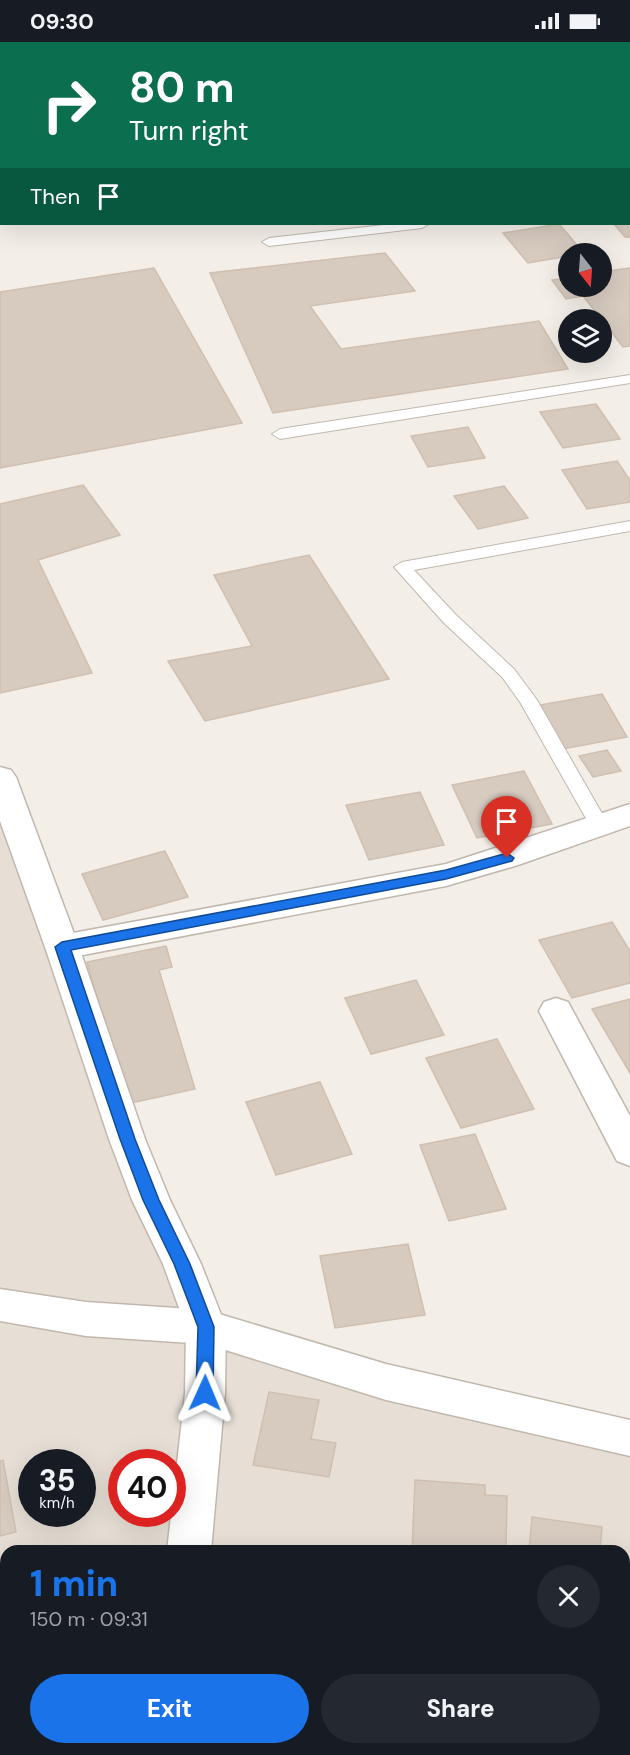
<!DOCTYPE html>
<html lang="en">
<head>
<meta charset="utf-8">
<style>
  body { margin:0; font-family:"DM Sans",sans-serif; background:#242831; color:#f1f3f6; height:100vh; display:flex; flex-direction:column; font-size:22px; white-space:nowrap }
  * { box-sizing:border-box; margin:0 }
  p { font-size:20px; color:#9ea1a6 }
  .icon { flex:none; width:33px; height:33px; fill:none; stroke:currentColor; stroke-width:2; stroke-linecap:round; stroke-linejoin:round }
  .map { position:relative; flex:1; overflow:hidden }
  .side { position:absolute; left:0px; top:1503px; width:630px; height:210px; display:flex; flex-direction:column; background:#171b24; border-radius:18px 18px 0 0; box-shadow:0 6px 24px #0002 }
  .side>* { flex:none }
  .guide { position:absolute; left:0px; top:0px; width:630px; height:183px; box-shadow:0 6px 24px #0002; background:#0b6e4f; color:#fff; overflow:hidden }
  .needle { width:39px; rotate:163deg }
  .controls { position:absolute; left:558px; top:201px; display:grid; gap:12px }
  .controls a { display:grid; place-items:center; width:54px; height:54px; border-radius:50%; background:#171b24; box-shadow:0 6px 24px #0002; font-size:30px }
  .speed { position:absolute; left:18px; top:1407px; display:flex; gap:12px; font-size:30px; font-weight:700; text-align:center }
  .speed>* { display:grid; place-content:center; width:78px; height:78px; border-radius:50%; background:#171b24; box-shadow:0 6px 24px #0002; line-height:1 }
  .speed small { font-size:15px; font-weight:400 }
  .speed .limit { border:9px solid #d22; background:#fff; color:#111 }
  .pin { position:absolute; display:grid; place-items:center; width:51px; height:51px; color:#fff; margin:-62px -26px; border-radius:50% 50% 50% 0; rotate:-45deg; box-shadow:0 0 6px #0007 }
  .pin .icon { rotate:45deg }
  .me { position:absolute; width:66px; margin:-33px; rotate:1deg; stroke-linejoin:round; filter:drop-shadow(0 0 4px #0008) }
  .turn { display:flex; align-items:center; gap:21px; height:126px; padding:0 30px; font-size:27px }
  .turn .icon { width:78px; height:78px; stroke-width:2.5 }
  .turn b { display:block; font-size:42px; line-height:51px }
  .then { display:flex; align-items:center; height:57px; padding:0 30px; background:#0003; gap:12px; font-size:22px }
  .round { display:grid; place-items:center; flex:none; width:63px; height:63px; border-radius:32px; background:#242831 }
  .overview { display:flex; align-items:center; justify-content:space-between; height:102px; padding:0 30px }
  h1 { font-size:36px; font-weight:800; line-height:45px; color:#1a73e8 }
  .action { display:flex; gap:12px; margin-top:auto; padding:12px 30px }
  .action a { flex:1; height:69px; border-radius:36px; background:#1a73e8; color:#fff; font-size:24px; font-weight:800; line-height:69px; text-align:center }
  .action a+a { background:#242831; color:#f1f3f6 }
  .status { display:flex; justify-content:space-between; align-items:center; height:42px; padding:0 30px; background:#171b24; direction:ltr }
  .status svg { height:16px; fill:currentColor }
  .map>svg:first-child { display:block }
  .residential { fill:#e7dfd5; fill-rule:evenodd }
  .building { fill:#d7cbc0; stroke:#cfbfb0; stroke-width:1.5 }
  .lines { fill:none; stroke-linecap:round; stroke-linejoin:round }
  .service-casing { stroke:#c1b7ad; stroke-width:2 }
  .minor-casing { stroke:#c1b7ad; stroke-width:3 }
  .tertiary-casing { stroke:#c1b7ad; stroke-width:3 }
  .service { fill:#fff; fill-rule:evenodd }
  .minor { fill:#fff; fill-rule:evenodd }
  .tertiary { fill:#fff; fill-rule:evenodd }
  .route { fill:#1a73e8; stroke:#114b97; stroke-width:1.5 }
</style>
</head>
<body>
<div class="status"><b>09:30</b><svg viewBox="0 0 49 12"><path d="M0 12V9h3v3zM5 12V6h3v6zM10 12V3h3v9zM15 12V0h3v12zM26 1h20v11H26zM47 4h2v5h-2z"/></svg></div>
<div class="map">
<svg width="630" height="1713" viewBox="0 0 630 1713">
  <rect width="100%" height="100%" fill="#f3eee7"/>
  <path class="residential" d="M 0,735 L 206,1285 L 630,1396 L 630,1713 L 0,1713 ZM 32,1420 L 82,1420 L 82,1472 L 32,1472 ZM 122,1420 L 172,1420 L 172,1472 L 122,1472 ZM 6,1509 L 624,1509 L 624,1707 L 6,1707 Z"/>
  <g class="building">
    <path d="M 137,0 L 268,0 L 269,2 L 128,2 Z"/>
    <path d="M 628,180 L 630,195 L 625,195 L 614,182 Z"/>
    <path d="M 559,182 L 584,211 L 568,212 L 568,214 L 528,221 L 503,191 Z"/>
    <path d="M 385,211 L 415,249 L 310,264 L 341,307 L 539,279 L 568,327 L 273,371 L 210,231 Z"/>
    <path d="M 154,226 L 242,381 L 0,426 L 0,250 Z"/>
    <path d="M 630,226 L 630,304 L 623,305 L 583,254 L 566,257 L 552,238 L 568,236 L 568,244 L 602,244 L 602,230 Z"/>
    <path d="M 596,362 L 620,397 L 563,406 L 540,370 Z"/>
    <path d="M 468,385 L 485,416 L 428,425 L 411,394 Z"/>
    <path d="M 617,419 L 630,438 L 630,460 L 587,467 L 562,428 Z"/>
    <path d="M 83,443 L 120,493 L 38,518 L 92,631 L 0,651 L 0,462 Z"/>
    <path d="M 504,444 L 528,476 L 478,487 L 454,454 Z"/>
    <path d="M 309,513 L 389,637 L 205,679 L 168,619 L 252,604 L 214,533 Z"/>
    <path d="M 602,652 L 627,695 L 563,707 L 540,663 Z"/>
    <path d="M 607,708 L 621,729 L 593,735 L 579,714 Z"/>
    <path d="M 524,729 L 552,782 L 477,796 L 452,743 Z"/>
    <path d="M 420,750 L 444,803 L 369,818 L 346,763 Z"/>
    <path d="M 165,809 L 188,855 L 103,878 L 82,832 Z"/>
    <path d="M 612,880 L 630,909 L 630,941 L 572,956 L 539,898 Z"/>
    <path d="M 166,904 L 172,925 L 159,928 L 195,1047 L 126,1062 L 87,920 Z"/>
    <path d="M 416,938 L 444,993 L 371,1012 L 345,956 Z"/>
    <path d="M 630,957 L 630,1031 L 592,967 Z"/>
    <path d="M 497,997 L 534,1067 L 461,1086 L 426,1016 Z"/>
    <path d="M 320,1040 L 352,1112 L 276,1133 L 246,1060 Z"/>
    <path d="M 475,1092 L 506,1167 L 449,1179 L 420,1103 Z"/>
    <path d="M 408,1202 L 425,1273 L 335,1286 L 320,1214 Z"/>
    <path d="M 269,1350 L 319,1358 L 311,1397 L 336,1401 L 329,1435 L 253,1423 Z"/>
    <path d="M 3,1418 L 16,1490 L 0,1494 L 0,1419 Z"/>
    <path d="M 415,1438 L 485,1443 L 485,1453 L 507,1454 L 506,1509 L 412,1509 Z"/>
    <path d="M 532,1475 L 602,1485 L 600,1509 L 529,1509 Z"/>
    <path d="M 6,1696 L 6,1707 L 82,1707 L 84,1713 L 0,1713 L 0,1697 Z"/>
    <path d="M 213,1707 L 315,1707 L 314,1713 L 212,1713 Z"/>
    <path d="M 445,1707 L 553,1707 L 552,1713 L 444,1713 Z"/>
  </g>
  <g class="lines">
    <g class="service-casing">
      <g id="service">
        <rect x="628" y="46" width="2" height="8"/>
        <rect x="628" y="151" width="2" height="8"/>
        <rect x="0" y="171" width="2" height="8"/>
        <path d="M 392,182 L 429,182 L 422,186 L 269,204 L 262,200 L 269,196 Z"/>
        <path d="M 630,333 L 630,341 L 280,397 L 272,392 L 280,387 Z"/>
        <path d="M 630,479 L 630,489 L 414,528 L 456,573 L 514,627 L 537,658 L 608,782 L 606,787 L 599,788 L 592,787 L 520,660 L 502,635 L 444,581 L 394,525 L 402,520 Z"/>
      </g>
    </g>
    <g class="minor-casing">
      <g id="minor">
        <path d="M 630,762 L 630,784 L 518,823 L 446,844 L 62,917 L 50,914 L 45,905 L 50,896 L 62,893 L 446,822 Z"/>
        <path d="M 556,956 L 568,960 L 630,1074 L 630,1124 L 617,1119 L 539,969 L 544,960 Z"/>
        <path d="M 0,1247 L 86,1260 L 206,1268 L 386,1322 L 630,1378 L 630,1414 L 386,1358 L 206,1302 L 86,1294 L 0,1279 Z"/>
      </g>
    </g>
    <g class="tertiary-casing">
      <g id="tertiary">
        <path d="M 0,725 L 11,728 L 16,735 L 79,905 L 145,1097 L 170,1158 L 201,1222 L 226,1285 L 225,1351 L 211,1509 L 167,1509 L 185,1351 L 186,1285 L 163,1222 L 132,1158 L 109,1097 L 45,905 L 0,779 Z"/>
        <path d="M 145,1707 L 191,1707 L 190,1713 L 144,1713 Z"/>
      </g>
    </g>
    <use href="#service" class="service"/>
    <use href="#minor" class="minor"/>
    <use href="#tertiary" class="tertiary"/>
  </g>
  <path class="route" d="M 507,811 L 514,816 L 512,819 L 446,837 L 71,908 L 135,1097 L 159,1158 L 190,1222 L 214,1285 L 213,1351 L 211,1356 L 205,1358 L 199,1356 L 196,1351 L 198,1285 L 174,1222 L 143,1158 L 120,1097 L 55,905 L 62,900 L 446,828 Z"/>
</svg>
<div class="controls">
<a><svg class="needle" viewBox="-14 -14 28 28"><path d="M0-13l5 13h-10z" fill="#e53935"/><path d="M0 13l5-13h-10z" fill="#9ea1a6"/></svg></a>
<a><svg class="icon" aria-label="layers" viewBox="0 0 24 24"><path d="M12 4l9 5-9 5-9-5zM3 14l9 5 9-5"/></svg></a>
</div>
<div class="speed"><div>35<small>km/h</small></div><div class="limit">40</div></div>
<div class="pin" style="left:507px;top:816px;background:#d93025"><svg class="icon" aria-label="arrive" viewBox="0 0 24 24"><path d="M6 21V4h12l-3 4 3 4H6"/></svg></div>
<svg class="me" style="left:205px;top:1351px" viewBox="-20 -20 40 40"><path d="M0-17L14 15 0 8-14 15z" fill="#1a73e8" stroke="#fff" stroke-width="4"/></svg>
<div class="guide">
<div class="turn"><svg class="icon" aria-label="right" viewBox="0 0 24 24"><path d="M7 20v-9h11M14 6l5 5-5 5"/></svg><div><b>80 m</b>Turn right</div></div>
<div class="then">Then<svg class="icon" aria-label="arrive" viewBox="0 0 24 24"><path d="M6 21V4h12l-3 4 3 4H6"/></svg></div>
</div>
<section class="side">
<div class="overview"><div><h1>1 min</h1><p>150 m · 09:31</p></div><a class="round"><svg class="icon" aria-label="close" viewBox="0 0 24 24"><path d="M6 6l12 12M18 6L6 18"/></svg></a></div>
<div class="action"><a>Exit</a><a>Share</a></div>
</section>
</div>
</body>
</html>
